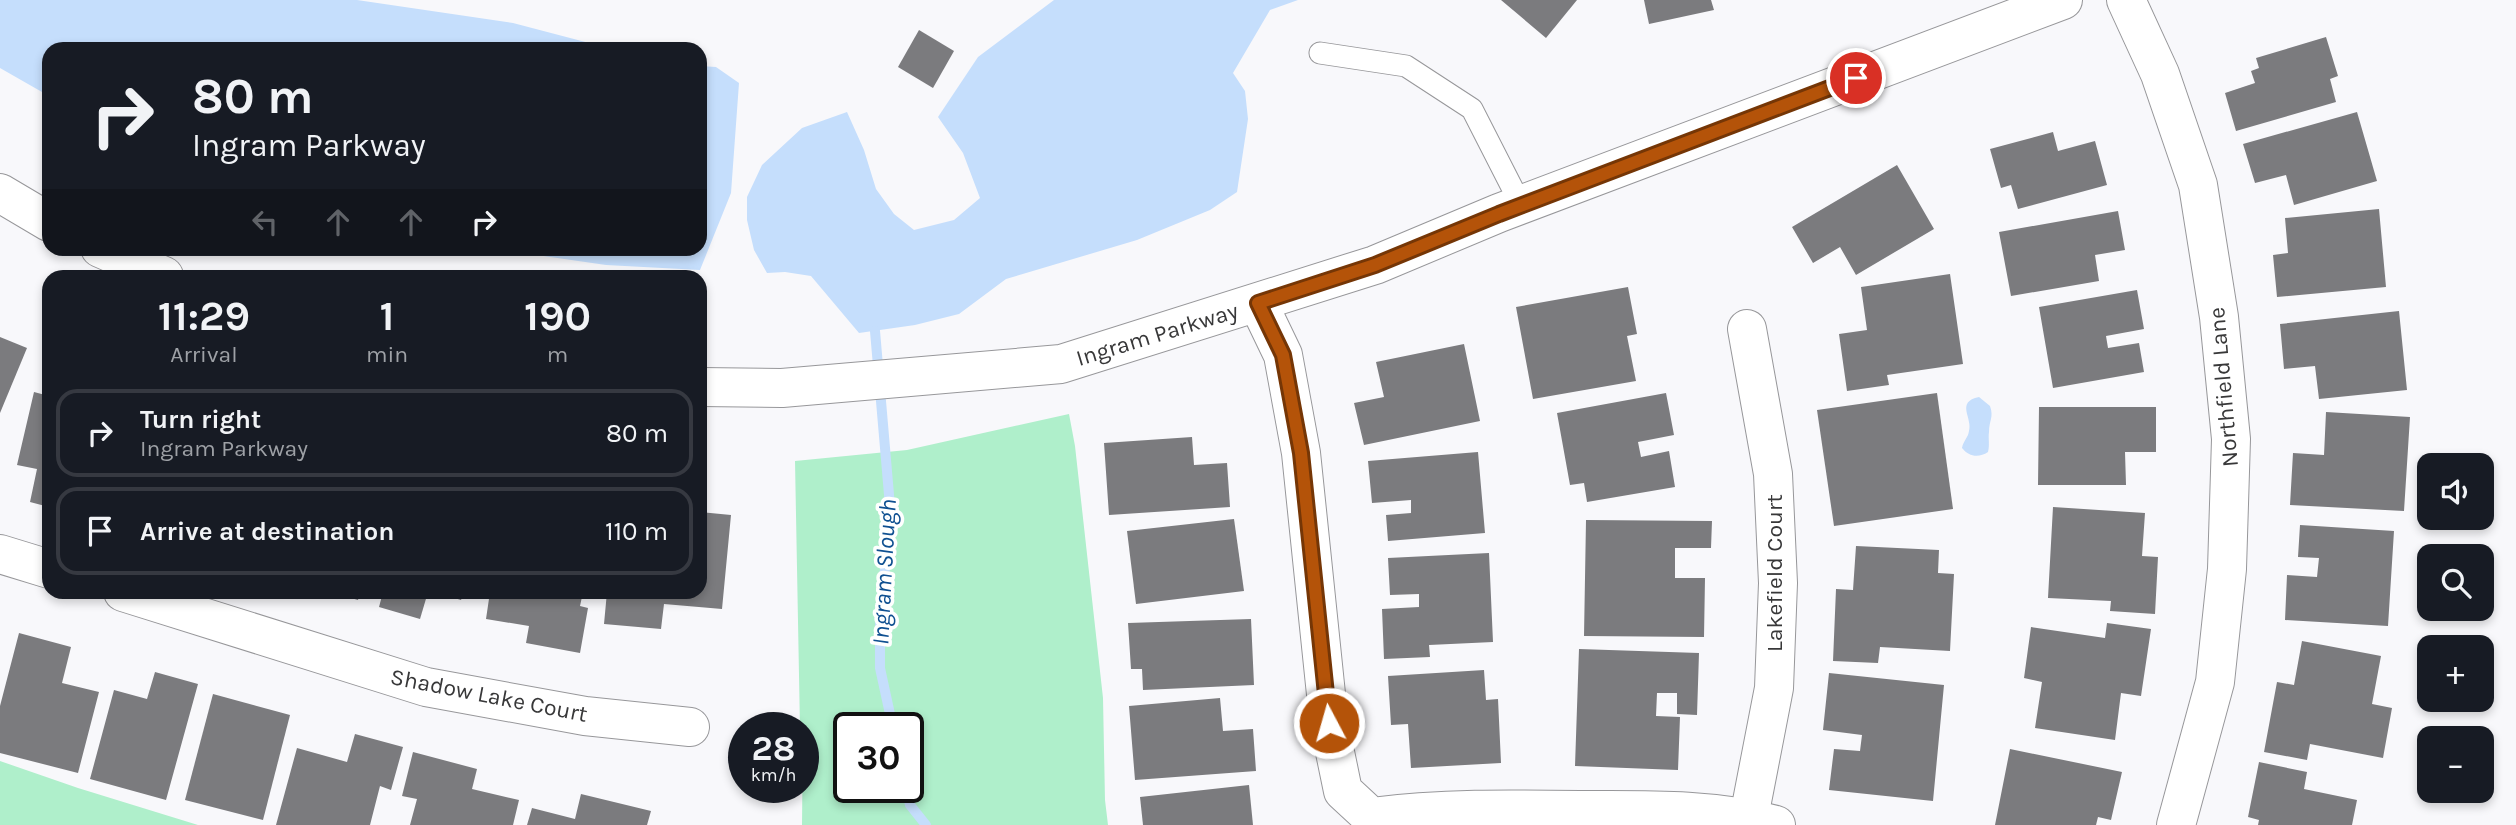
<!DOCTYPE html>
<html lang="en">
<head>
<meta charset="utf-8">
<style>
  body { margin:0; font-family:Karla,sans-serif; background:#20242c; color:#f1f3f6; height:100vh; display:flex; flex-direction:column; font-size:26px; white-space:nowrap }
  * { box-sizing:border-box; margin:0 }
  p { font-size:23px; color:#9ea1a6 }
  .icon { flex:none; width:38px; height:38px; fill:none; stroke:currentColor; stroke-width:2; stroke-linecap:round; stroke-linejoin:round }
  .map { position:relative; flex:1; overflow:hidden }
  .sheet { position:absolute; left:42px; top:270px; width:665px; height:329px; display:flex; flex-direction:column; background:#171b24; border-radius:21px; box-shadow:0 4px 10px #0003 }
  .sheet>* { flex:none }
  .banner { position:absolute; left:42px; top:42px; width:665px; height:214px; border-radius:21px; box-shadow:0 4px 10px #0003; background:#171b24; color:#f1f3f6; overflow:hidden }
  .tools { position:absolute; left:2417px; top:453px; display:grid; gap:14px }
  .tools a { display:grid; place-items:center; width:77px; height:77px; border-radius:14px; background:#171b24; box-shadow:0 4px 10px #0003; font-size:35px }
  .speed { position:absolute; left:728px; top:712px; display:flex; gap:14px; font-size:35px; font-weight:700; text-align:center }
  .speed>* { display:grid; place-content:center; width:91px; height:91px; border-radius:50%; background:#171b24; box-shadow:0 4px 10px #0003; line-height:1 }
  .speed small { font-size:18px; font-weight:400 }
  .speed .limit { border:4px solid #111; border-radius:10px; background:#fff; color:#111 }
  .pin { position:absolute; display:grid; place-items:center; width:60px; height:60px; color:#fff; margin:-30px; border:4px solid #fff; border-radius:50%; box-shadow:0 2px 7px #0007 }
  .me { position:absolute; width:77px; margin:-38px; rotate:354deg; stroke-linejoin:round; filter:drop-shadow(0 0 5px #0008) }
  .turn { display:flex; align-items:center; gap:24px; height:147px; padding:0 35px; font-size:32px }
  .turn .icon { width:91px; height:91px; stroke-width:2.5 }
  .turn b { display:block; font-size:49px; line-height:60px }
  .lanes { display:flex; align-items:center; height:66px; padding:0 35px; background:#0003; justify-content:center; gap:35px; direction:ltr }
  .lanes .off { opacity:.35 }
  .eta { display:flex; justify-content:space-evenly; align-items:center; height:119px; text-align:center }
  .eta b { font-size:42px; font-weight:700; line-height:49px }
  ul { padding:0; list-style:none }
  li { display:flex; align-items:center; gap:21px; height:88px; margin:0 14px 10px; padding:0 21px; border:4px solid #363941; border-radius:21px }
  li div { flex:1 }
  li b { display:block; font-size:26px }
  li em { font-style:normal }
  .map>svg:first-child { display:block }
  .green { fill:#afefcb; fill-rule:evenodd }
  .water { fill:#c5defc }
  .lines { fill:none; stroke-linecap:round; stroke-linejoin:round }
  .stream { stroke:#c5defc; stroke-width:10 }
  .building { fill:#7b7b7e }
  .lane-casing { stroke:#97979a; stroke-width:23 }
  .street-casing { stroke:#97979a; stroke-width:40 }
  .secondary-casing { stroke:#97979a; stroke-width:40 }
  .lane { stroke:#fff; stroke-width:21 }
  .street { stroke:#fff; stroke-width:38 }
  .secondary { stroke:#fff; stroke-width:38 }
  .route-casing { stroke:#753606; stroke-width:18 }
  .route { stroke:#b45309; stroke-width:12 }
  .labels { text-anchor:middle; stroke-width:7; stroke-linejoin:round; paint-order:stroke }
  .street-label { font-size:23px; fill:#383839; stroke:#fff }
  .water-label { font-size:24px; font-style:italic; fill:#0f5091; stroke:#fff }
</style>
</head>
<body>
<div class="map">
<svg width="2516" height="825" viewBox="0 0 2516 825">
  <rect width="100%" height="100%" fill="#f8f8fb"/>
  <g class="green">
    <path d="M 1069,414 L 1075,446 L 1103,698 L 1105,800 L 1108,825 L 802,825 L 803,728 L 800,728 L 795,461 L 907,450 ZM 849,728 L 908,728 L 908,788 L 849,788 Z"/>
    <path d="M 0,761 L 78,788 L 198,825 L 0,825 Z"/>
  </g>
  <g class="water">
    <path d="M 0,0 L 357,0 L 513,23 L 612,49 L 49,49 L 49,96 L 0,68 Z"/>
    <path d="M 1054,0 L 1298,0 L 1270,10 L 1233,73 L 1245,91 L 1248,119 L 1237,192 L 1210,210 L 1137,240 L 1006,279 L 959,314 L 915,325 L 859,333 L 811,276 L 785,272 L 767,273 L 754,250 L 747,220 L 747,197 L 762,165 L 802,128 L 847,112 L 864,150 L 876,189 L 894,214 L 914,230 L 954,220 L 980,198 L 963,153 L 938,117 L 978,57 Z"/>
    <path d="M 700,66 L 716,67 L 739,83 L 731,193 L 700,270 L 606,265 L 495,249 L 700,248 Z"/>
    <path d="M 1979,397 L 1990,406 C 1994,417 1989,421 1989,432 C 1988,439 1990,444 1988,452 C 1979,458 1969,457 1962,448 C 1963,441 1968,438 1969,431 C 1973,418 1955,402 1979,397 Z"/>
  </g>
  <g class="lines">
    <g class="stream">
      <path d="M 875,331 L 891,518 L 880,611 L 880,668 L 893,728"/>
      <path d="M 906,788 L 910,805 L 926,825"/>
    </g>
  </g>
  <g class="building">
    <path d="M 1501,0 L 1577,0 L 1546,38 Z"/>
    <path d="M 1644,0 L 1711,0 L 1714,10 L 1649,24 Z"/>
    <path d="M 919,30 L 954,51 L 933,88 L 898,67 Z"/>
    <path d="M 2326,37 L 2338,76 L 2330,79 L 2336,102 L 2236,131 L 2225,93 L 2255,83 L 2251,71 L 2259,68 L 2256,58 Z"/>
    <path d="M 2357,112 L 2377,181 L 2294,205 L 2286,175 L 2255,183 L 2243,144 Z"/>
    <path d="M 2053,132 L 2058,151 L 2095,141 L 2107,185 L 2018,209 L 2011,185 L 2001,188 L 1990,149 Z"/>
    <path d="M 1897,165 L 1934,229 L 1856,275 L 1840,247 L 1813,263 L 1792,227 Z"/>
    <path d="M 2379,209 L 2386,287 L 2277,297 L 2273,255 L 2288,253 L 2285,218 Z"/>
    <path d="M 2118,211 L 2125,250 L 2095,255 L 2099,281 L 2011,296 L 1999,232 Z"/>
    <path d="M 1950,274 L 1963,364 L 1887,375 L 1889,385 L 1847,391 L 1839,334 L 1867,330 L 1861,287 Z"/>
    <path d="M 1628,287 L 1637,334 L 1627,336 L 1636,381 L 1533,399 L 1516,307 Z"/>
    <path d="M 2137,290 L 2144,329 L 2106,336 L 2108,348 L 2139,343 L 2144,372 L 2053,388 L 2039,307 Z"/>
    <path d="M 2399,311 L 2407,390 L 2319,399 L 2315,366 L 2284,369 L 2280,324 Z"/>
    <path d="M 0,337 L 27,348 L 0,413 Z"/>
    <path d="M 1464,344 L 1480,421 L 1364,445 L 1354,403 L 1384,397 L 1376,362 Z"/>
    <path d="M 34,392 L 49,396 L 49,507 L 30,502 L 37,469 L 17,465 Z"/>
    <path d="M 1666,393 L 1674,435 L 1638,442 L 1641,457 L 1669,451 L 1675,487 L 1587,502 L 1584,483 L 1570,485 L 1557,413 Z"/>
    <path d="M 1937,393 L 1953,509 L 1834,526 L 1817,410 Z"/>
    <path d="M 2039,407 L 2156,407 L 2156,452 L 2125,452 L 2126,485 L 2038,485 Z"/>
    <path d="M 2326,412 L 2410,417 L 2404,511 L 2290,505 L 2293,453 L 2324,455 Z"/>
    <path d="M 1192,437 L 1194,465 L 1227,463 L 1230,507 L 1109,515 L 1104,443 Z"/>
    <path d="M 1478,452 L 1485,533 L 1388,541 L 1386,515 L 1411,513 L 1411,500 L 1372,503 L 1368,461 Z"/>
    <path d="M 2053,507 L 2145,513 L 2142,556 L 2158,557 L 2155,614 L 2110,611 L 2111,601 L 2048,598 Z"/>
    <path d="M 700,512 L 731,515 L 722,609 L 664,604 L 661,629 L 604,624 L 607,592 L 700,592 Z"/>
    <path d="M 1234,519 L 1244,591 L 1136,604 L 1127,531 Z"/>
    <path d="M 1586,520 L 1712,521 L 1711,548 L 1675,548 L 1675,578 L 1705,578 L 1704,637 L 1584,636 Z"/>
    <path d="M 2300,525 L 2394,531 L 2388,626 L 2285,620 L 2287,575 L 2317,577 L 2319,558 L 2298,557 Z"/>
    <path d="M 1856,546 L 1939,550 L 1938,573 L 1954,574 L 1950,651 L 1880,647 L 1878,663 L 1833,661 L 1836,589 L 1853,590 Z"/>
    <path d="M 1489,553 L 1493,642 L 1429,645 L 1430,657 L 1384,659 L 1382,609 L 1419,607 L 1419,594 L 1390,595 L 1388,558 Z"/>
    <path d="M 330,592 L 360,592 L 358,600 Z"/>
    <path d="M 383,592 L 428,592 L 420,619 L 379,607 Z"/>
    <path d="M 435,592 L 464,592 L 461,600 Z"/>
    <path d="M 490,592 L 583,592 L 580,606 L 588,608 L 580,653 L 526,643 L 529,626 L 486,619 Z"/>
    <path d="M 1251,619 L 1254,685 L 1143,690 L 1142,669 L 1131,669 L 1128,623 Z"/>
    <path d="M 2107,623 L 2151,629 L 2141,696 L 2121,693 L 2115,740 L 2035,728 L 2042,682 L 2024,678 L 2031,627 L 2105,638 Z"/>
    <path d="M 19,633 L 71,647 L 62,683 L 99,692 L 78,773 L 0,753 L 0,706 Z"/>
    <path d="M 2302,641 L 2381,656 L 2372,704 L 2392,708 L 2383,758 L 2310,744 L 2307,760 L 2264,752 L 2277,682 L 2294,685 Z"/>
    <path d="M 1579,649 L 1699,653 L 1697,715 L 1677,714 L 1677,693 L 1657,693 L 1656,716 L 1680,717 L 1678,770 L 1575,766 Z"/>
    <path d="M 1484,670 L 1486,700 L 1498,699 L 1501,763 L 1411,768 L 1408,724 L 1391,725 L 1388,676 Z"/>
    <path d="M 155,672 L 198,684 L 166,800 L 90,779 L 114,690 L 147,699 Z"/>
    <path d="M 1829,673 L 1944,685 L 1933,801 L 1829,790 L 1834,749 L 1860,751 L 1862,735 L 1823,730 Z"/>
    <path d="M 213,694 L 290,715 L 263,820 L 185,800 Z"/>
    <path d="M 1220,698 L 1223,731 L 1253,729 L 1256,771 L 1135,780 L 1129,706 Z"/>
    <path d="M 355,734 L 403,747 L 391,790 L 380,786 L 370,825 L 276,825 L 297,748 L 347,762 Z"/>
    <path d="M 2010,749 L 2122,772 L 2111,820 L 2098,817 L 2096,825 L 1995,825 Z"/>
    <path d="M 413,752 L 477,769 L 472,789 L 519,800 L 513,825 L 410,825 L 417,799 L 402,796 Z"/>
    <path d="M 2259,762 L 2307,772 L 2304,789 L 2357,800 L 2352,825 L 2258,825 L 2259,820 L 2248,817 Z"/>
    <path d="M 1249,785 L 1253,825 L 1143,825 L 1140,797 Z"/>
    <path d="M 581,794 L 651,811 L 647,825 L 527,825 L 532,808 L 575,819 Z"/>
  </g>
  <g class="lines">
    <g class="lane-casing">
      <path id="lane" d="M 1320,53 L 1406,66 L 1472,109 L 1521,205"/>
    </g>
    <g class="street-casing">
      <g id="street">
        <path d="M 2126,0 L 2160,74 L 2198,185 L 2219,317 L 2231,439 L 2227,569 L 2215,682 L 2176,825"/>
        <path d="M 1258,303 L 1283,355 L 1301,453 L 1329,723 L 1343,791 L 1371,817 C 1440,808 1510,809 1580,810 C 1645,810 1713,808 1776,825"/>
        <path d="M 1747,329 L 1773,474 L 1778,583 L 1774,688 L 1749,817"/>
        <path d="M 0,554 L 49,569"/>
        <path d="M 123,592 L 426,687 L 585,716 L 690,727"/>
      </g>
    </g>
    <g class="secondary-casing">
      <g id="secondary">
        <path d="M 0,193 L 49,222"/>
        <path d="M 100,248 L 164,276"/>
        <path d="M 700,387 L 782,388 L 1061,364 L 1375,265 L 1499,213 L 2063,0"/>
      </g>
    </g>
    <use href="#lane" class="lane"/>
    <use href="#street" class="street"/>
    <use href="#secondary" class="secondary"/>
  </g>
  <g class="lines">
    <g class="route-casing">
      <path id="route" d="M 1329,723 L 1301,453 L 1283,355 L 1258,303 L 1375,265 L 1499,214 L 1856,78"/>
    </g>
    <use href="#route" class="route"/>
  </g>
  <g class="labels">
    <g class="street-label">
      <text transform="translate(1157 334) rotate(-17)" y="8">Ingram Parkway</text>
      <text transform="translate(2223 387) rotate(-95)" y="8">Northfield Lane</text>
      <text transform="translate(1774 573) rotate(-90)" y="8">Lakefield Court</text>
      <text transform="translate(489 695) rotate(11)" y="8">Shadow Lake Court</text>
    </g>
    <g class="water-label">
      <text transform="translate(884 572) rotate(-87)" y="8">Ingram Slough</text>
    </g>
  </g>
</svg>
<div class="tools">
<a><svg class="icon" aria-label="sound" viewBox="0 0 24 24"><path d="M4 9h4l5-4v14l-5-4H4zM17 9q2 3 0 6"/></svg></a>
<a><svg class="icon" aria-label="search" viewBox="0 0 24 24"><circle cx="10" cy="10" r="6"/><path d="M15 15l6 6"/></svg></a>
<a>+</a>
<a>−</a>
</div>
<div class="speed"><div>28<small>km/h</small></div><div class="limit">30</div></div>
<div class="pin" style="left:1856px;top:78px;background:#d93025"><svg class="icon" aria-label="arrive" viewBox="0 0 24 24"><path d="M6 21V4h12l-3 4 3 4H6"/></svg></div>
<svg class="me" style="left:1329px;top:723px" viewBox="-20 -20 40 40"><circle r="17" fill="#b45309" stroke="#fff" stroke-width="3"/><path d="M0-11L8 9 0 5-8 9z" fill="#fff"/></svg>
<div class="banner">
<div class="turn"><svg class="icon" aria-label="right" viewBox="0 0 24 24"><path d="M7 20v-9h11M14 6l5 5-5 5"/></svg><div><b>80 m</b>Ingram Parkway</div></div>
<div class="lanes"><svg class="icon off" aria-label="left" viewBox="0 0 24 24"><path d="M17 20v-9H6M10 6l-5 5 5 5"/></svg><svg class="icon off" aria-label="ahead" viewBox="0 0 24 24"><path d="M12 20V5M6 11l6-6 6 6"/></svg><svg class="icon off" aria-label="ahead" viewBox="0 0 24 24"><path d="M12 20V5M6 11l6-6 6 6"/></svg><svg class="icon" aria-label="right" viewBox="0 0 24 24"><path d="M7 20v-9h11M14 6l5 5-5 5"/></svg></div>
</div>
<section class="sheet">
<div class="eta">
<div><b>11:29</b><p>Arrival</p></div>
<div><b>1</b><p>min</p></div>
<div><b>190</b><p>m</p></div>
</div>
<ul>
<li><svg class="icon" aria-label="right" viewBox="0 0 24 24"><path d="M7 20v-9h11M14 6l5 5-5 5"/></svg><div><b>Turn right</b><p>Ingram Parkway</p></div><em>80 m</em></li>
<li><svg class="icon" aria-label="arrive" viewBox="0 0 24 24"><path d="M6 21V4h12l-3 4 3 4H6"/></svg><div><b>Arrive at destination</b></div><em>110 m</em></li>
</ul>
</section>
</div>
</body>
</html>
